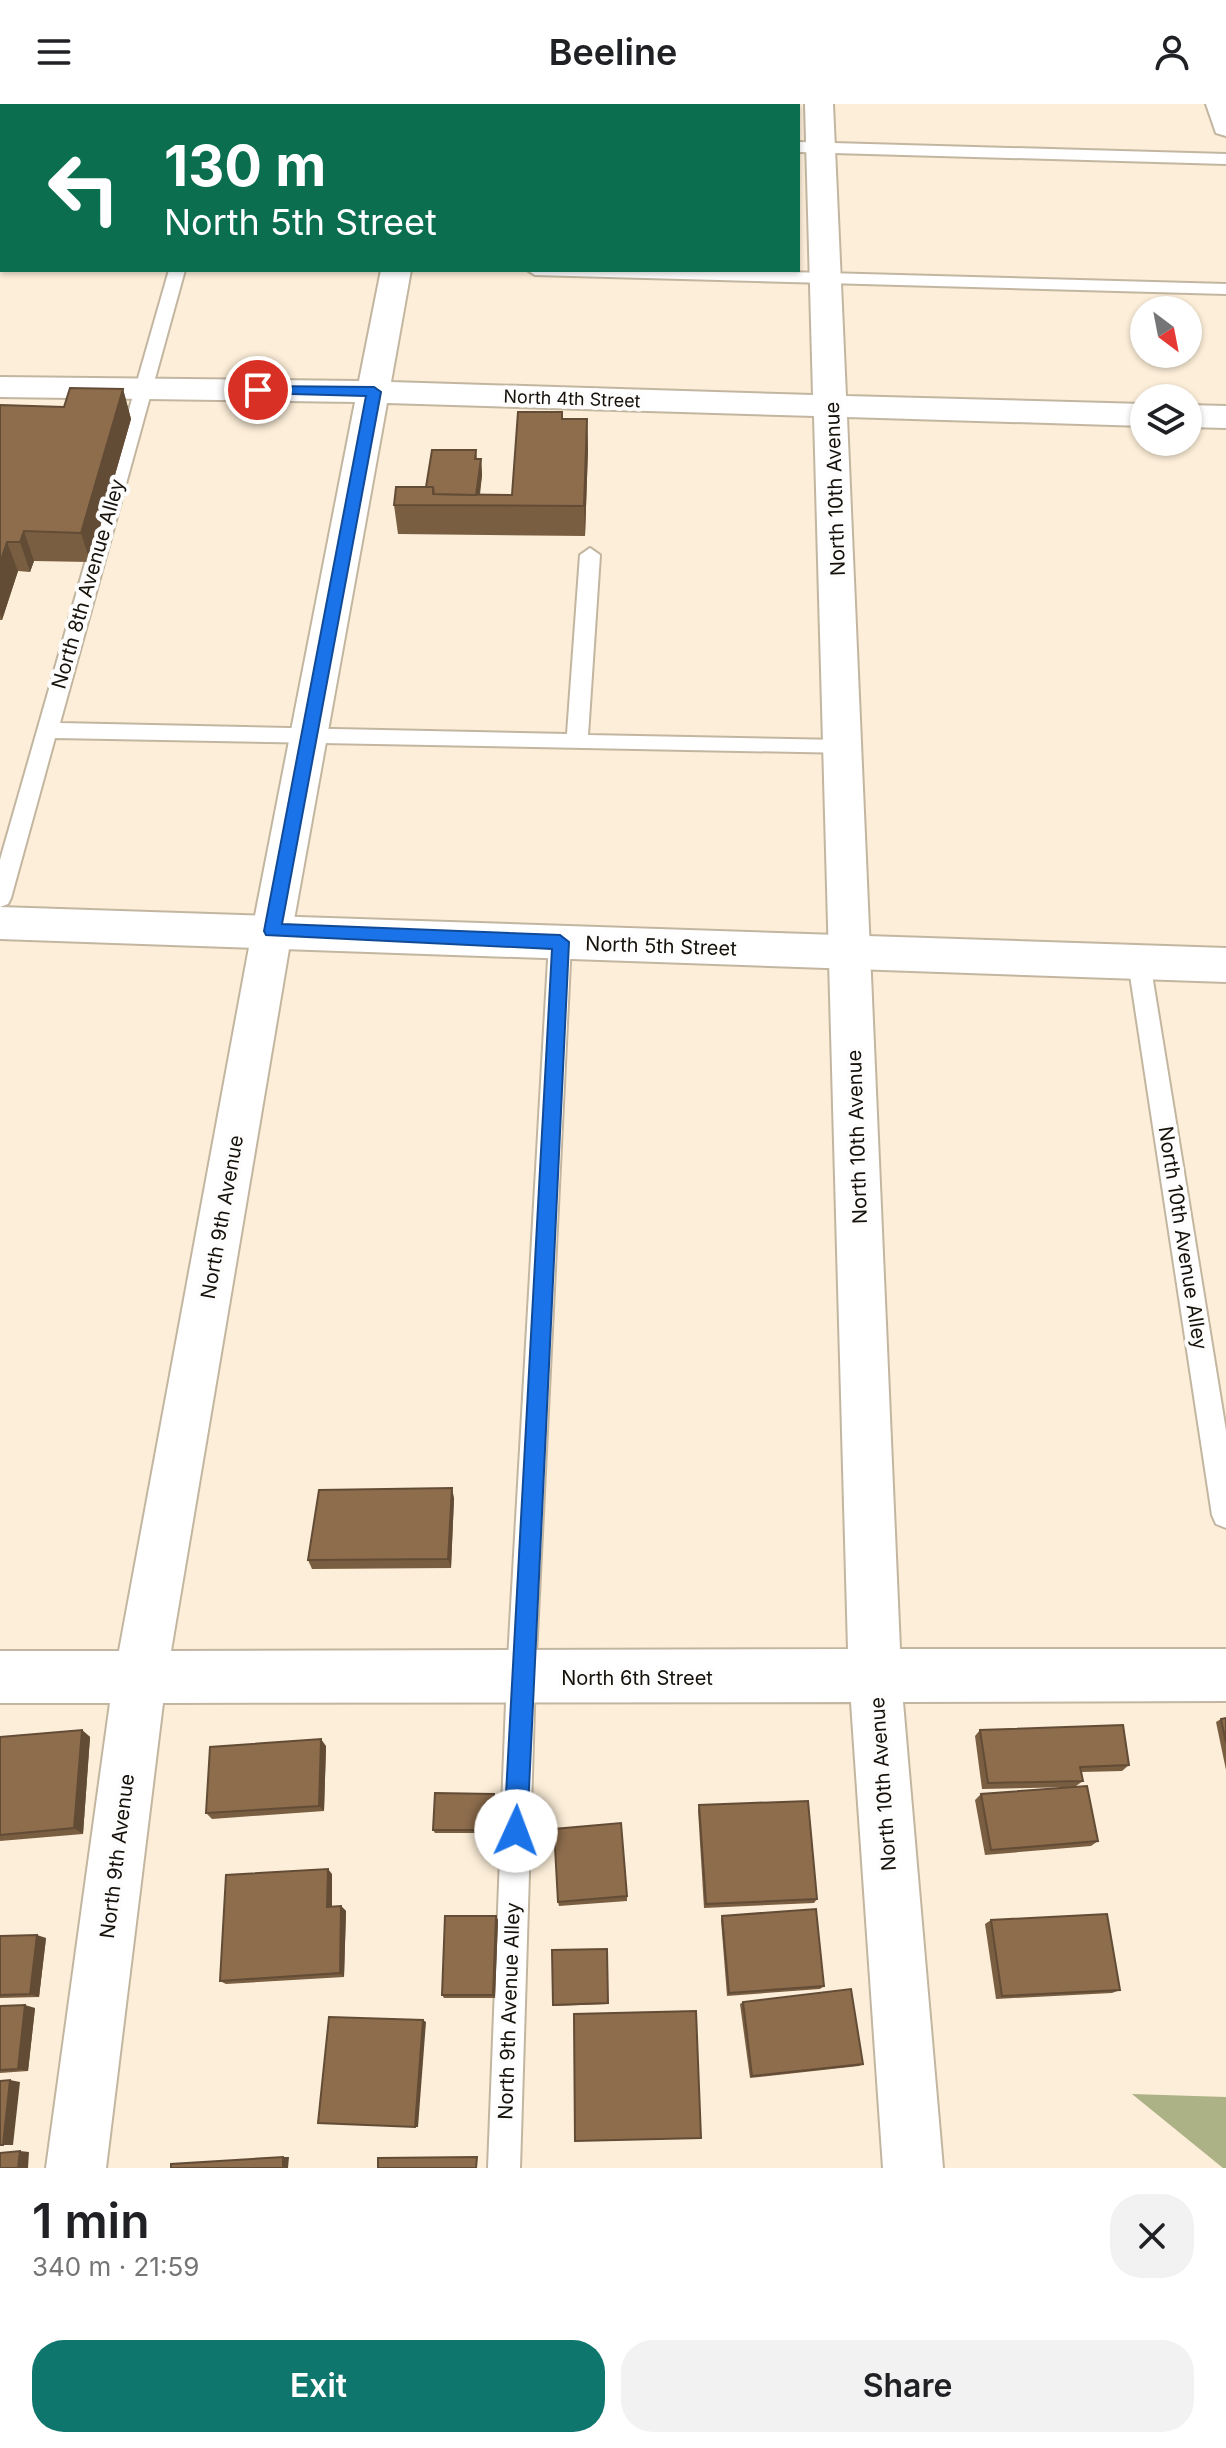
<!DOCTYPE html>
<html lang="en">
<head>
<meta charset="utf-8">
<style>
  body { margin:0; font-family:Inter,sans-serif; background:#f2f2f2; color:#202124; height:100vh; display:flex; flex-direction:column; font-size:30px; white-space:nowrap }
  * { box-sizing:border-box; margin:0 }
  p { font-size:26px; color:#757577 }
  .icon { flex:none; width:44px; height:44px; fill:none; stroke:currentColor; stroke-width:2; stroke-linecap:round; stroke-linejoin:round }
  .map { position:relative; height:2064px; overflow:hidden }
  .panel { display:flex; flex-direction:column; background:#fff; flex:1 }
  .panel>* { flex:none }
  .top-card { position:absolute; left:0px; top:0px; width:800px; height:168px; box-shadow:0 2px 6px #0004; background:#0b6e4f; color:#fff; overflow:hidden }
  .needle { width:52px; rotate:148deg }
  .buttons { position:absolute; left:1130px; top:192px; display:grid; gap:16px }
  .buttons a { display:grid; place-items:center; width:72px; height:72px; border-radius:50%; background:#fff; box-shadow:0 2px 6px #0004; font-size:40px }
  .pin { position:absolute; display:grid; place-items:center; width:68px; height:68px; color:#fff; margin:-34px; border:4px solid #fff; border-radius:50%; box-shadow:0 2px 8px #0007 }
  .me { position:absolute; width:88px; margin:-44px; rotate:2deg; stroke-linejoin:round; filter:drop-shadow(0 0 6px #0008) }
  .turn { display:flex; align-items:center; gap:28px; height:168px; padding:0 32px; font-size:36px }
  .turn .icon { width:104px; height:104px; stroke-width:2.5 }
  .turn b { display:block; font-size:56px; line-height:68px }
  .round { display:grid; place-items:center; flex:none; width:84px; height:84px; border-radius:32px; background:#f2f2f2 }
  .overview { display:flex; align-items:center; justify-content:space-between; height:136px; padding:0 32px }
  h1 { font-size:48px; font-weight:600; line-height:60px }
  .cta { display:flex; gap:16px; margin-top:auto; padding:16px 32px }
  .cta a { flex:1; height:92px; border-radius:32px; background:#0f766e; color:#fff; font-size:32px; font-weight:600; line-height:92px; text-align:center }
  .cta a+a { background:#f2f2f2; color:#202124 }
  header { display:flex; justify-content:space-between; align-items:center; height:104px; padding:0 32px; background:#fff; font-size:36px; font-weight:600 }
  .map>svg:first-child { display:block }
  .forest { fill:#acb285 }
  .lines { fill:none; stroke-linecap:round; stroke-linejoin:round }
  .service-casing { stroke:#c3b6a1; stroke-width:4 }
  .minor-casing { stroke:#c3b6a1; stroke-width:4 }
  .tertiary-casing { stroke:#c3b6a1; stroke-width:4 }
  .service { fill:#fff; fill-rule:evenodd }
  .minor { fill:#fff; fill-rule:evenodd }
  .tertiary { fill:#fff; fill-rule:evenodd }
  .wall { fill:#7a5e42 }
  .shaded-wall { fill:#634c36 }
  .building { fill:#8e6d4d; stroke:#634c36; stroke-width:2 }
  .route { fill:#1a73e8; stroke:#114b97; stroke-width:2 }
  .labels { text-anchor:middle; stroke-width:8; stroke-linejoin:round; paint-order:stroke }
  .far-street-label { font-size:18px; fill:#16110a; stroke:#fdfdfd }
  .street-label { font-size:20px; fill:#16110a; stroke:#fdfdfd }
</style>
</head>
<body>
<header><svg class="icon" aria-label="menu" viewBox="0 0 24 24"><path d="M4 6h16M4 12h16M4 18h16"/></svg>Beeline<svg class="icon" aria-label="person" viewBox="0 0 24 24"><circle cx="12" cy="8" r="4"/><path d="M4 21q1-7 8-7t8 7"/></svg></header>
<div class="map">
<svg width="1226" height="2064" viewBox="0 0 1226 2064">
  <rect width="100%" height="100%" fill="#fceed8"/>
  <path class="forest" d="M 1132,1990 L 1226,1993 L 1226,2064 L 1223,2064 Z"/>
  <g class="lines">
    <g class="service-casing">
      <g id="service">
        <rect x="217" y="0" width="16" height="2"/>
        <path d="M 798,38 L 1226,50 L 1226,60 L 798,48 Z"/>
        <path d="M 169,166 L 185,166 L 60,619 L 567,630 L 580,451 L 590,444 L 600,451 L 588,631 L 843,636 L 853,644 L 850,649 L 55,634 L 11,794 L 8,800 L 0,803 L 0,756 Z"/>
        <path d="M 527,166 L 719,166 L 1226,180 L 1226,190 L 535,171 Z"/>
        <path d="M 560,829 L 568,832 L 571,838 L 535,1573 L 520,2064 L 488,2064 L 507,1573 L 549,838 L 552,832 Z"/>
        <path d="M 1139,849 L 1147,852 L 1150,858 L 1226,1327 L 1226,1424 L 1216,1420 L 1212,1411 L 1128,858 L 1131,852 Z"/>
      </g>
    </g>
    <g class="minor-casing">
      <g id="minor">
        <rect x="412" y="0" width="28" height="2"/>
        <path d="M 805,0 L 833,0 L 846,292 L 1144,300 L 1144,322 L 847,313 L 900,1545 L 1226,1545 L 1226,1597 L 903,1598 L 943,2064 L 883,2064 L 851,1598 L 163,1599 L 106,2064 L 46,2064 L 110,1599 L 0,1599 L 0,1547 L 119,1547 L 252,827 L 355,298 L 0,293 L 0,273 L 359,277 L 381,166 L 411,166 L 391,278 L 813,291 ZM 387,299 L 814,312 L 848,1545 L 171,1547 L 292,827 Z"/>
        <path d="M 1206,0 L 1226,0 L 1226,32 L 1216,29 Z"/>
        <path d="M 2,58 L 2,81 L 0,82 L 0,59 Z"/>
        <path d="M 1188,301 L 1226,302 L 1226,324 L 1188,323 Z"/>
      </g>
    </g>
    <g class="tertiary-casing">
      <path id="tertiary" d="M 0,803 L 1226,844 L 1226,878 L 0,835 Z"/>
    </g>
    <use href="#service" class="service"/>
    <use href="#minor" class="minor"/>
    <use href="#tertiary" class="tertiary"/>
  </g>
  <g class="wall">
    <path d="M 123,285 L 131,315 L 90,458 L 34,457 L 30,468 L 18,467 L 2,516 L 0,516 L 0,301 L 64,303 Z"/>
    <path d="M 562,315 L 587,315 L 588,345 L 585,432 L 398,430 L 394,401 L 426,383 L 476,346 L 477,355 L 481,355 L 482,371 L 480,391 L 512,391 Z"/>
    <path d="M 454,1394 L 451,1464 L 312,1465 L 308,1456 Z"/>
    <path d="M 1226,1614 L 1226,1666 L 1216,1618 L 1221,1615 Z"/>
    <path d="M 82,1626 L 90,1633 L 83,1730 L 0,1737 L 0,1633 Z"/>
    <path d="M 980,1626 L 1129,1661 L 1122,1667 L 1082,1668 L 1083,1677 L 1076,1682 L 1098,1737 L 1091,1742 L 985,1751 L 975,1696 L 981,1690 L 1073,1683 L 982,1685 L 975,1632 Z"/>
    <path d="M 326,1642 L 324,1707 L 212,1715 L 206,1709 Z"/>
    <path d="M 495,1692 L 493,1729 L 435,1729 L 433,1726 Z"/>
    <path d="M 699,1701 L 817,1795 L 814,1799 L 704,1804 L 698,1706 Z"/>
    <path d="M 332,1770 L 332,1803 L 341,1802 L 346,1807 L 344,1873 L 226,1880 L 220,1877 Z"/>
    <path d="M 627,1792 L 627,1797 L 559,1802 L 558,1798 Z"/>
    <path d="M 496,1812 L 498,1816 L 495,1894 L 444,1894 L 442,1891 Z"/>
    <path d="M 722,1812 L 824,1882 L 820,1885 L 727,1892 L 721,1816 Z"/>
    <path d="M 991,1816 L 1120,1886 L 1112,1889 L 996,1895 L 985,1820 Z"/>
    <path d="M 0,1832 L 46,1834 L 39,1893 L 0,1894 Z"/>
    <path d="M 607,1845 L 608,1900 L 553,1902 L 553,1901 Z"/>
    <path d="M 743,1898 L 863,1960 L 859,1962 L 750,1974 L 740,1900 Z"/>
    <path d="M 0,1902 L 35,1904 L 28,1967 L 0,1969 Z"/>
  </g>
  <g class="shaded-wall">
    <path d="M 123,285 L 131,315 L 90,458 L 81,429 Z"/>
    <path d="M 587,315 L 588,345 L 585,432 L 584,402 Z"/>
    <path d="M 481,355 L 482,371 L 478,401 L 475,401 Z"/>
    <path d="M 24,427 L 34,457 L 30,468 L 20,438 Z"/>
    <path d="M 7,438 L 18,467 L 2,516 L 0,510 L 0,459 Z"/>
    <path d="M 452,1384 L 454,1394 L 451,1464 L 448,1455 Z"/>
    <path d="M 82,1626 L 90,1633 L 83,1730 L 74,1724 Z"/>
    <path d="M 321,1635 L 326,1642 L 324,1707 L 319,1702 Z"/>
    <path d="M 328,1765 L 332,1770 L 332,1808 L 327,1803 Z"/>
    <path d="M 341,1802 L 346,1807 L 344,1873 L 340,1869 Z"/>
    <path d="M 496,1812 L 498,1816 L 495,1894 L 493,1891 Z"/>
    <path d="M 37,1831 L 46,1834 L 39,1893 L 30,1890 Z"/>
    <path d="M 25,1901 L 35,1904 L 28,1967 L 18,1965 Z"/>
    <path d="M 423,1916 L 426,1918 L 418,2023 L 415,2023 Z"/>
    <path d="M 10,1976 L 20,1978 L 13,2041 L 3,2041 Z"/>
    <path d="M 20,2047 L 29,2048 L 28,2064 L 18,2064 Z"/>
    <path d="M 283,2053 L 289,2053 L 288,2064 L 283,2064 Z"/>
  </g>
  <g class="building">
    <path d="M 70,284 L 123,285 L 81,429 L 24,427 L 20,438 L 7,438 L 0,459 L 0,301 L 64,303 Z"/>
    <path d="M 518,308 L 562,308 L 562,315 L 587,315 L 584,402 L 394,401 L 396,383 L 433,383 L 433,390 L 512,391 Z"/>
    <path d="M 432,346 L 476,346 L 475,355 L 481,355 L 476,391 L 434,390 L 433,383 L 426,383 Z"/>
    <path d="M 452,1384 L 448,1455 L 308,1456 L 319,1386 Z"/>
    <path d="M 1226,1614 L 1226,1639 L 1221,1615 Z"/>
    <path d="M 1123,1621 L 1129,1661 L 1080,1663 L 1083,1677 L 988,1679 L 980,1626 Z"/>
    <path d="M 82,1626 L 74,1724 L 0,1731 L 0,1633 Z"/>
    <path d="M 321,1635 L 319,1702 L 206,1709 L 210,1643 Z"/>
    <path d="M 1087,1682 L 1098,1737 L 991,1746 L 981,1690 Z"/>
    <path d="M 435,1689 L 494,1690 L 493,1726 L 433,1726 Z"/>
    <path d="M 808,1697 L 817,1795 L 706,1800 L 699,1701 Z"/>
    <path d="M 621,1719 L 627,1792 L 558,1798 L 554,1725 Z"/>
    <path d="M 328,1765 L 327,1803 L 341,1802 L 340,1869 L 220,1877 L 226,1771 Z"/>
    <path d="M 816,1805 L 824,1882 L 729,1889 L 722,1812 Z"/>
    <path d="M 1107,1810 L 1120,1886 L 1002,1892 L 991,1816 Z"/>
    <path d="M 445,1812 L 496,1812 L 493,1891 L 442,1891 Z"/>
    <path d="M 37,1831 L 30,1890 L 0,1891 L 0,1832 Z"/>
    <path d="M 607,1845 L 608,1899 L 553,1901 L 552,1846 Z"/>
    <path d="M 851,1885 L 863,1960 L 752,1972 L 743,1898 Z"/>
    <path d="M 25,1901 L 18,1965 L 0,1966 L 0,1902 Z"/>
    <path d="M 696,1907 L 701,2034 L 575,2037 L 574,1910 Z"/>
    <path d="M 329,1913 L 423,1916 L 415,2023 L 318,2019 Z"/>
    <path d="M 10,1976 L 3,2041 L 0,2041 L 0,1977 Z"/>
    <path d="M 20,2047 L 18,2064 L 0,2064 L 0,2049 Z"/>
    <path d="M 283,2053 L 283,2064 L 171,2064 L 171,2060 Z"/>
    <path d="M 477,2053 L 476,2064 L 378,2064 L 378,2054 Z"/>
  </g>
  <path class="route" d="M 258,282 L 374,283 L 381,288 L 282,820 L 560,831 L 569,838 L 527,1727 L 524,1735 L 516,1738 L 508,1735 L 504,1727 L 552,845 L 266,831 L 264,827 L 366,292 L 253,289 L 251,286 Z"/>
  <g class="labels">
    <g class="far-street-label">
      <text transform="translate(572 295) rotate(2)" y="6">North 4th Street</text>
    </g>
    <g class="street-label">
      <text transform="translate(835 385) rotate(-92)" y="7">North 10th Avenue</text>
      <text transform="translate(88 480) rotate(-74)" y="7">North 8th Avenue Alley</text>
      <text transform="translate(661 842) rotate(2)" y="7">North 5th Street</text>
      <text transform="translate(857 1033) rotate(-92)" y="7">North 10th Avenue</text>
      <text transform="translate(222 1113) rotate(-80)" y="7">North 9th Avenue</text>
      <text transform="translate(1183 1134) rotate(81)" y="7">North 10th Avenue Alley</text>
      <text x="637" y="1581">North 6th Street</text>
      <text transform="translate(883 1680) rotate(-94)" y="7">North 10th Avenue</text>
      <text transform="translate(117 1752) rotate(-83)" y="7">North 9th Avenue</text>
      <text transform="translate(509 1907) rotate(-88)" y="7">North 9th Avenue Alley</text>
    </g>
  </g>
</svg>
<div class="buttons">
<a><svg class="needle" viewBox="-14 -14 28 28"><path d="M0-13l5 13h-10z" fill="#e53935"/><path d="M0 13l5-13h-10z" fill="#757577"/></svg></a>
<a><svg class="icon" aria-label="layers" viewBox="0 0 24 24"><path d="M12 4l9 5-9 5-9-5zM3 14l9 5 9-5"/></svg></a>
</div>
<div class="pin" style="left:258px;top:286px;background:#d93025"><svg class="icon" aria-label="arrive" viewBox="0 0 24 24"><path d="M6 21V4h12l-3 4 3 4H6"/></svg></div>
<svg class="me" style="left:516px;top:1727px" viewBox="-20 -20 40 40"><circle r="19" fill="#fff"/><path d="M0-13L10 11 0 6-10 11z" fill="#1a73e8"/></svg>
<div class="top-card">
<div class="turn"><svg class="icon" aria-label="left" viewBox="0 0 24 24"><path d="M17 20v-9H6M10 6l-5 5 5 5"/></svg><div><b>130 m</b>North 5th Street</div></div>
</div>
</div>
<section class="panel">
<div class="overview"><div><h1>1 min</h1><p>340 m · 21:59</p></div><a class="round"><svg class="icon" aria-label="close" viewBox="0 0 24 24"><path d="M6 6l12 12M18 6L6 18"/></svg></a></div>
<div class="cta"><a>Exit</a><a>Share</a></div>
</section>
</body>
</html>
